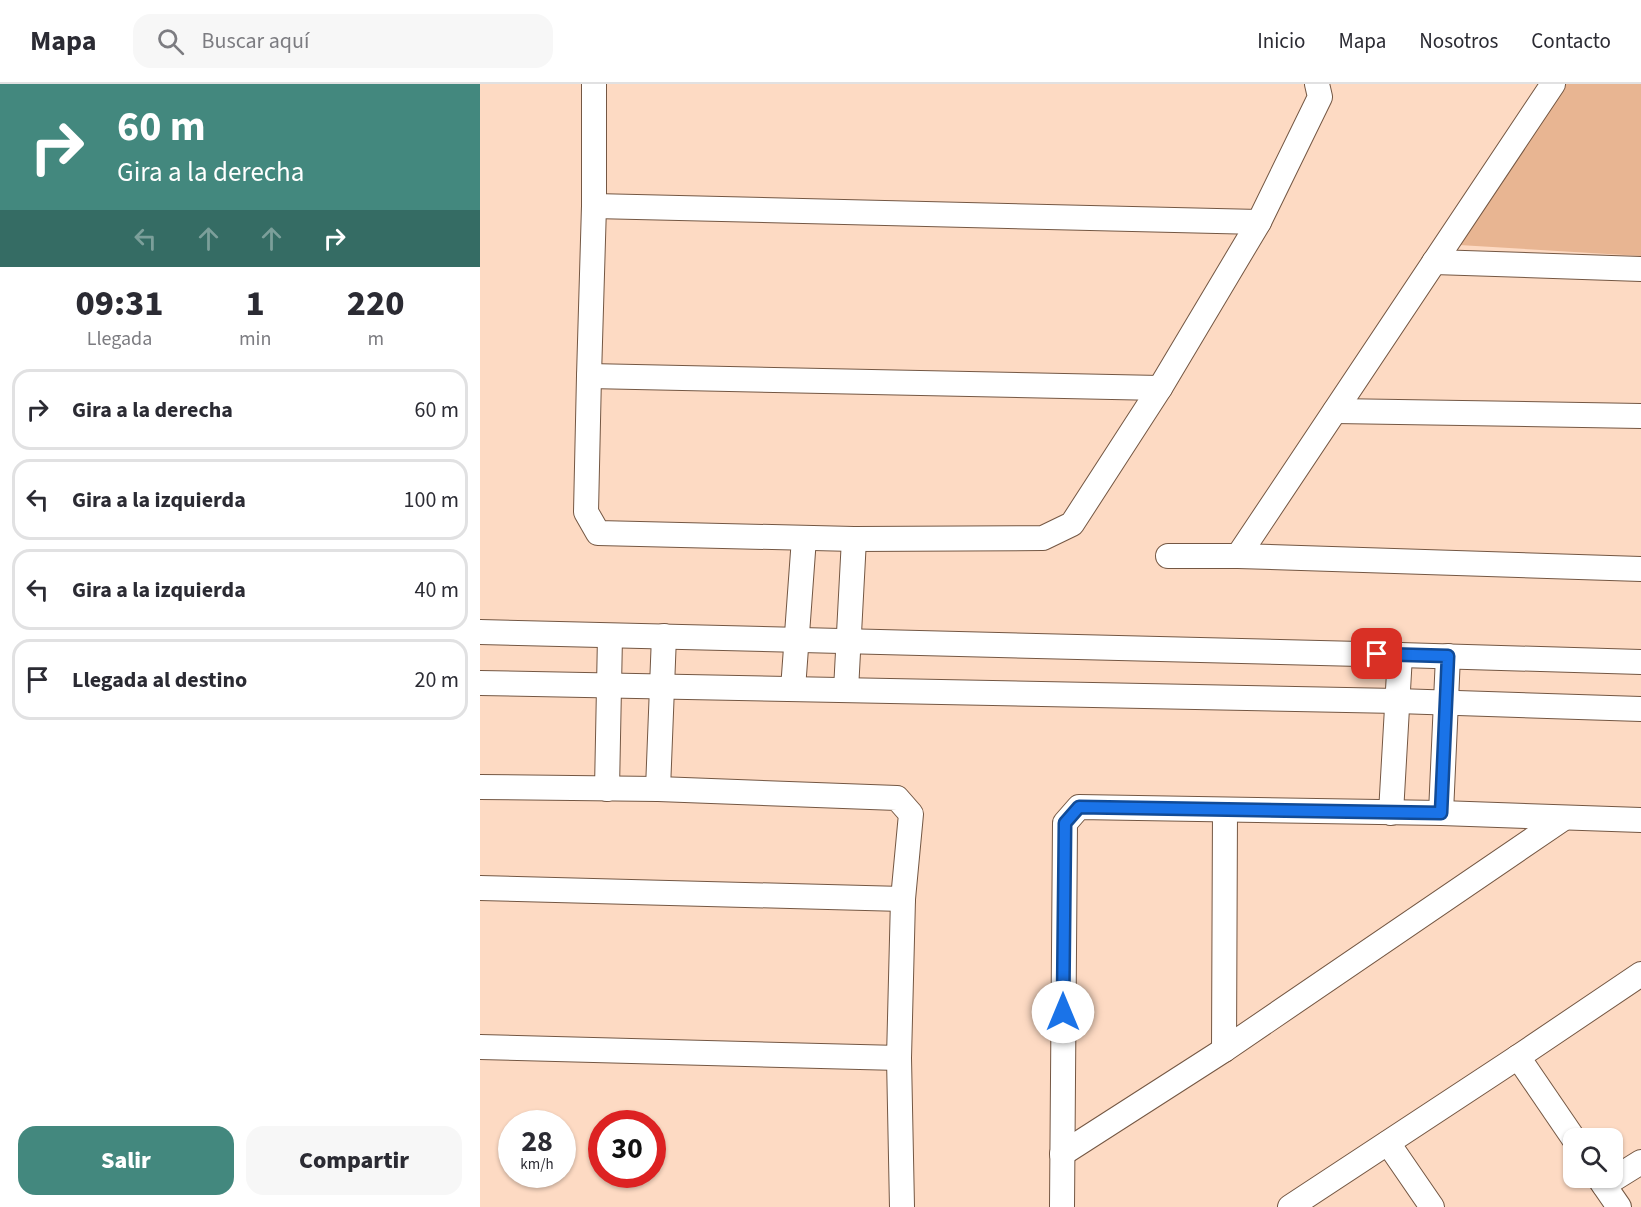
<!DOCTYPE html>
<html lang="es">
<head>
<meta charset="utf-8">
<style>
  body { margin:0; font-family:"Source Sans 3",sans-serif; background:#f7f7f7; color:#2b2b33; height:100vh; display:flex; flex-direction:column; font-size:22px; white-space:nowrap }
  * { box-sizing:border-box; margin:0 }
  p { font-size:20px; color:#7c7c81 }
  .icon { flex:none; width:33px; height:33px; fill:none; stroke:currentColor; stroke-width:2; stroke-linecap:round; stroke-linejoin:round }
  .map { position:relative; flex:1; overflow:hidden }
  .sheet { display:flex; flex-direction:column; background:#fff; width:480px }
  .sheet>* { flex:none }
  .guide { background:#43887e; color:#fff; overflow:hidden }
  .fabs { position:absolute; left:1083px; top:1044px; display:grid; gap:12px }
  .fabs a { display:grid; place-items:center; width:60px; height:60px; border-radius:12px; background:#fff; box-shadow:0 2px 4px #0004; font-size:30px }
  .speed { position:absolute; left:18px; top:1026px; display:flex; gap:12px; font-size:30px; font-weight:700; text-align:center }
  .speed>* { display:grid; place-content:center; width:78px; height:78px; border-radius:50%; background:#fff; box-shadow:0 2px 4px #0004; line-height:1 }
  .speed small { font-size:15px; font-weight:400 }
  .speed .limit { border:9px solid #d22; background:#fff; color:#111 }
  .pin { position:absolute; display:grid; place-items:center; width:51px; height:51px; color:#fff; margin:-26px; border-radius:12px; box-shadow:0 3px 9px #0006 }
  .me { position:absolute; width:66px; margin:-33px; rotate:0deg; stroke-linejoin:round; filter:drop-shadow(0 0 4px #0008) }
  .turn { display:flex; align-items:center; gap:21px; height:126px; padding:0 18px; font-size:27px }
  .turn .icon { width:78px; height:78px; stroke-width:2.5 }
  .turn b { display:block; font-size:42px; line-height:51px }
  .lanes { display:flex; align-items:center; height:57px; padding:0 18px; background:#0003; justify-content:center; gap:30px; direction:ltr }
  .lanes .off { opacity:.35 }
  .eta { display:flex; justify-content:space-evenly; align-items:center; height:102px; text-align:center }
  .eta b { font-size:36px; font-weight:800; line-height:42px }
  .action { display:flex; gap:12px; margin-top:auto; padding:12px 18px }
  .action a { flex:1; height:69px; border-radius:18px; background:#43887e; color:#fff; font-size:24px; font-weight:800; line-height:69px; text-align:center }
  .action a+a { background:#f7f7f7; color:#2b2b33 }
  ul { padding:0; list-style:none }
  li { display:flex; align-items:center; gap:18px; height:81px; margin:0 12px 9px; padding:0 6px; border:3px solid #e1e1e2; border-radius:18px }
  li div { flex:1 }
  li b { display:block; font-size:22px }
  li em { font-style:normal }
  header { display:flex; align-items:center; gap:36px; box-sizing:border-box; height:84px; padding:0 30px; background:#fff; border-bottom:2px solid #e1e1e2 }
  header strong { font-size:28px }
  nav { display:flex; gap:33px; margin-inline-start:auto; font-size:21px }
  .search { width:420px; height:54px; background:#f7f7f7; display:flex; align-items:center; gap:15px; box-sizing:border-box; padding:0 21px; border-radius:18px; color:#7c7c81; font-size:22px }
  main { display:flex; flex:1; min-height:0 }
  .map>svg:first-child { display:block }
  .green { fill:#e8b592 }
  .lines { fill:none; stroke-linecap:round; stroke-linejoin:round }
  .street-casing { stroke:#745743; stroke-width:26 }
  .street { stroke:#fff; stroke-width:24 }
  .route-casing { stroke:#114b97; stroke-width:15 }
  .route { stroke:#1a73e8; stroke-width:10 }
</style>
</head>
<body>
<header>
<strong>Mapa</strong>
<div class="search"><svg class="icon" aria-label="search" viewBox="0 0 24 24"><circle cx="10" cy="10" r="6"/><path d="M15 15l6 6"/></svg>Buscar aquí</div>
<nav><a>Inicio</a><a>Mapa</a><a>Nosotros</a><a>Contacto</a></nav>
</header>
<main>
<section class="sheet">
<div class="guide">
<div class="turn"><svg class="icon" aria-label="right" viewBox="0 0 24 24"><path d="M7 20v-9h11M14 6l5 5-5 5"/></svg><div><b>60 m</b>Gira a la derecha</div></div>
<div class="lanes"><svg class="icon off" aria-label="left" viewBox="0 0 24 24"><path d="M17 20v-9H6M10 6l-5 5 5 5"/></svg><svg class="icon off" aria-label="ahead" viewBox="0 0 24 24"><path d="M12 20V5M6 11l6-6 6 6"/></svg><svg class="icon off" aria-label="ahead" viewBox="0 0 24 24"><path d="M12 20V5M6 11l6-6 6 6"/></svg><svg class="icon" aria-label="right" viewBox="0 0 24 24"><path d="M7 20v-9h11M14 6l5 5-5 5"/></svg></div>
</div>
<div class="eta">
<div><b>09:31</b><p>Llegada</p></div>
<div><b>1</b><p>min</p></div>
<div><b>220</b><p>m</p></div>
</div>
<ul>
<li><svg class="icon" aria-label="right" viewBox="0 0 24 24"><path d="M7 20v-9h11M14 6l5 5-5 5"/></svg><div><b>Gira a la derecha</b></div><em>60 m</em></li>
<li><svg class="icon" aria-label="left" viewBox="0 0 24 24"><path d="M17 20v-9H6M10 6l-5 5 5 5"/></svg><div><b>Gira a la izquierda</b></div><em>100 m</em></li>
<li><svg class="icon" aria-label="left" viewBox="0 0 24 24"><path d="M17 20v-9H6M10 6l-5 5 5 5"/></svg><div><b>Gira a la izquierda</b></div><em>40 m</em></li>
<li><svg class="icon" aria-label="arrive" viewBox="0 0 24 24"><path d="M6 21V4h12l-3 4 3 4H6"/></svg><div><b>Llegada al destino</b></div><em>20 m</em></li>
</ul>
<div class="action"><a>Salir</a><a>Compartir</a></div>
</section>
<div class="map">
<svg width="1161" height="1123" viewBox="0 0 1161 1123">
  <rect width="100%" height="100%" fill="#fddac3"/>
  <path class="green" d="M 1085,0 L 1161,0 L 1161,172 L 979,161 Z"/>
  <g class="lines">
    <g class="street-casing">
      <g id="street">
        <path d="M 114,0 L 114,122 L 109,292 L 106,428 L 118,449 L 374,455 L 563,454 L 592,440 L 680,304 L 779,138 L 840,13 L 837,0"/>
        <path d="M 114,122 L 779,138"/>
        <path d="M 954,178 L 1161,185"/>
        <path d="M 109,292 L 680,304"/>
        <path d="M 855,327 L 1161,332"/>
        <path d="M 688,472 L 758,472 L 1161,485"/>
        <path d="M 758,472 L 1073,0"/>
        <path d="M 0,548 L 920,571 L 1161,578"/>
        <path d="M 0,599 L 917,617 L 1161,625"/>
        <path d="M 313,605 L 324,454"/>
        <path d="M 366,606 L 374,455"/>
        <path d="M 0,703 L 178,705 L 417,714 L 431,730 L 423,815 L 419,974 L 0,963"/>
        <path d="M 127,705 L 130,552"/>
        <path d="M 178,705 L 184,552"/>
        <path d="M 911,729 L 920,571"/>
        <path d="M 961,729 L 968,572"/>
        <path d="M 0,804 L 423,815"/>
        <path d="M 744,966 L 745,726"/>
        <path d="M 1038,973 L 1094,1055"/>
        <path d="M 419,974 L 422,1123"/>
        <path d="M 908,1059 L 952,1123"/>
        <path d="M 582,1070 L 744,966 L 1084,734"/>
        <path d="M 1119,1094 L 1139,1123"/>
        <path d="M 1124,1101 L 1161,1078"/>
        <path d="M 582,1123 L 585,739 L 599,723 L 961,729 L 1161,736"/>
        <path d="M 810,1123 L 1038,973 L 1161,890"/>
      </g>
    </g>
    <use href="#street" class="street"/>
  </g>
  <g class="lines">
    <g class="route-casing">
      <path id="route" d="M 583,928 L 585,739 L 599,723 L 961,729 L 968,572 L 897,570"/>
    </g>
    <use href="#route" class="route"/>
  </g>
</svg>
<div class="fabs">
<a><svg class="icon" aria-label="search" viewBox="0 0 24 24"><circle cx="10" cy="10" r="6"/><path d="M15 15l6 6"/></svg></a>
</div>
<div class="speed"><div>28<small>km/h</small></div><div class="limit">30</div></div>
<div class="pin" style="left:897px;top:570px;background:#d93025"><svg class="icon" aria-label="arrive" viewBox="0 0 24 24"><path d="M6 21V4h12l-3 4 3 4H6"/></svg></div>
<svg class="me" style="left:583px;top:928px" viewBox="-20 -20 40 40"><circle r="19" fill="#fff"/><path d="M0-13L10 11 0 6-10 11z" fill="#1a73e8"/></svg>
</div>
</main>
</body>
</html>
